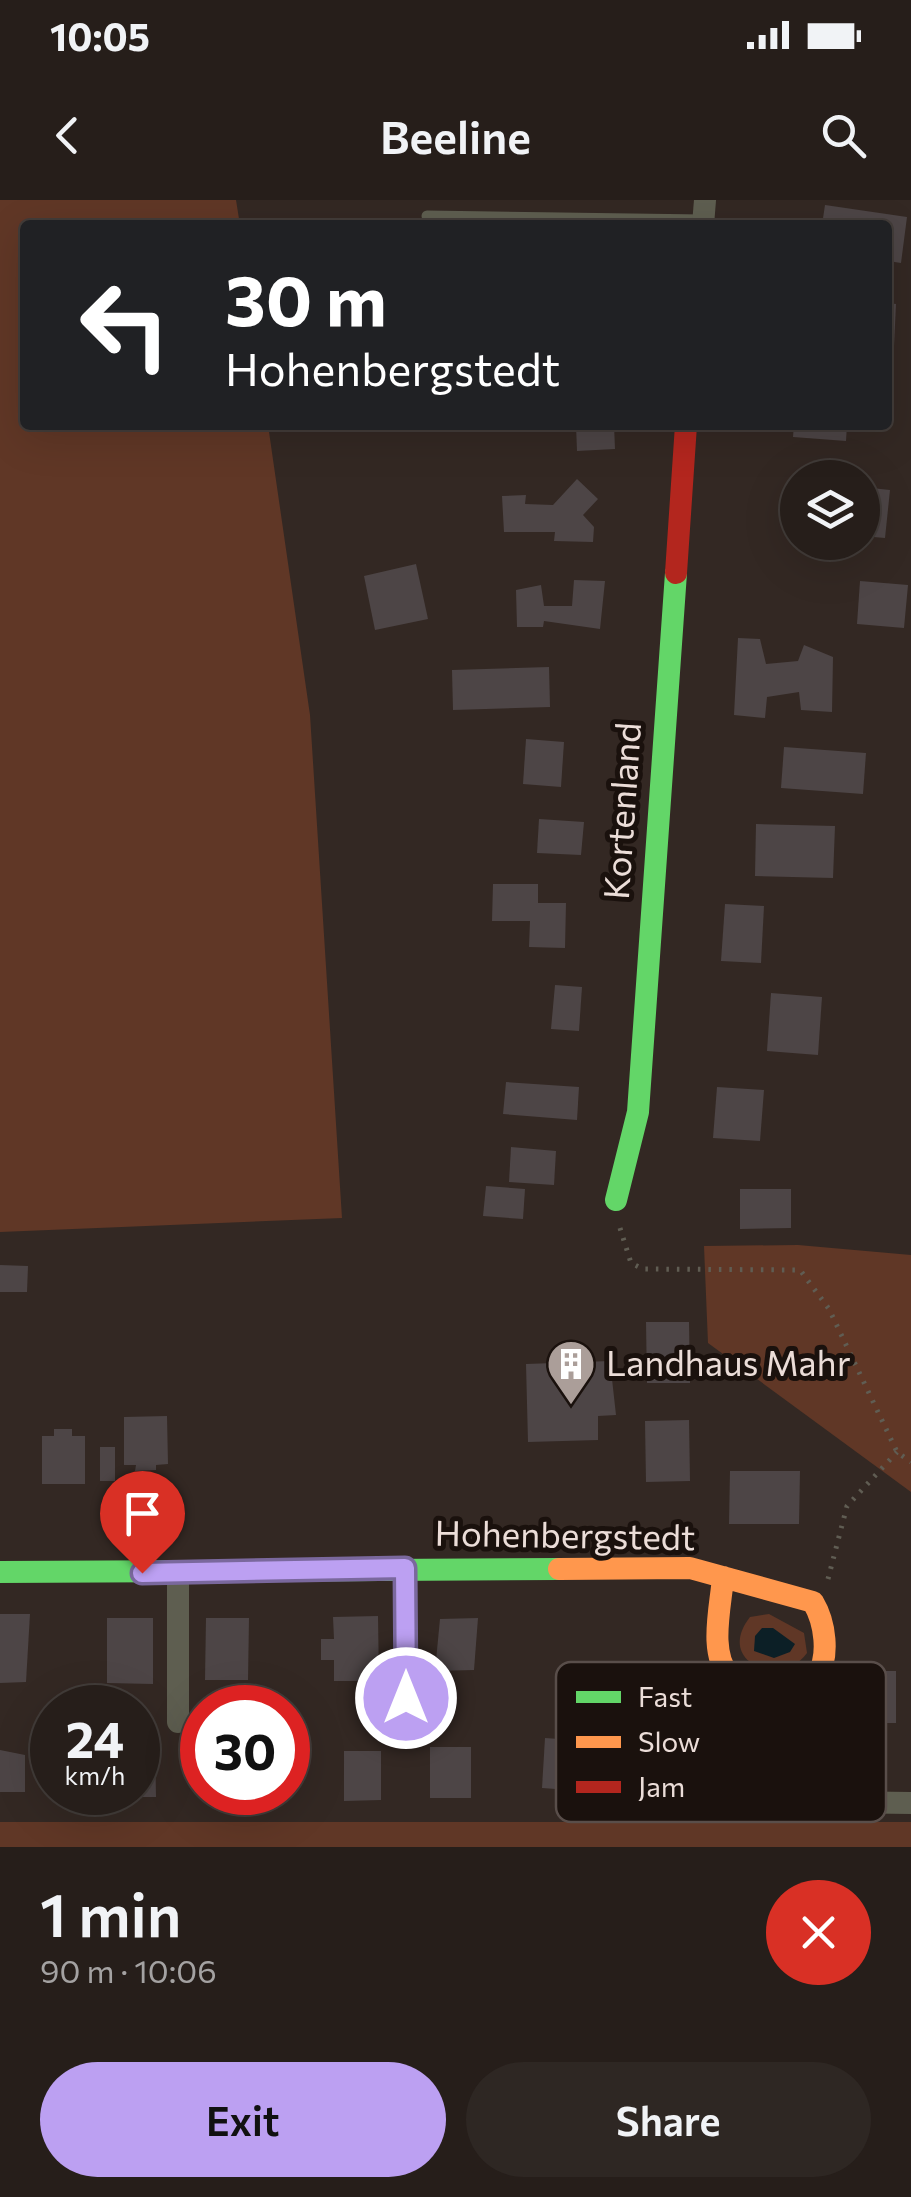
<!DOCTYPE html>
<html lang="en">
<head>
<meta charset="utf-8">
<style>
  body { margin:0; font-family:Commissioner,sans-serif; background:#2e2723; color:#f1f3f6; height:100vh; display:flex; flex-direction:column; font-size:38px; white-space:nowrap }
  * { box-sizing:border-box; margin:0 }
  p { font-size:32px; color:#a4a2a2 }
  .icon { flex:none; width:55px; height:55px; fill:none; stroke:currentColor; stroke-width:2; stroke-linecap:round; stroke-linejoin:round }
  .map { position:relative; height:1647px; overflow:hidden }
  .sheet { display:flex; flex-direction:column; background:#261e1a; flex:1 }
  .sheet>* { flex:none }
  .guide { position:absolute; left:20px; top:20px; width:872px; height:210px; border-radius:10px; box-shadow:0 10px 40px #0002,0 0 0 2px #423c39; background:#202124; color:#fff; overflow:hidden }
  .tools { position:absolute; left:780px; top:260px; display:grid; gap:20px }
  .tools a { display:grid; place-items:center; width:100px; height:100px; border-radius:50%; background:#261e1a; box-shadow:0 10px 40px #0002,0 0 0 2px #423c39; font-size:50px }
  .speed { position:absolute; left:30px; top:1485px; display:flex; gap:20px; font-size:50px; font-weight:700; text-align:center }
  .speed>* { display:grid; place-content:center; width:130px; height:130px; border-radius:50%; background:#261e1a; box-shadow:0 10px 40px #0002,0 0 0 2px #423c39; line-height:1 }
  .speed small { font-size:25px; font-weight:400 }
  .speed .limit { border:15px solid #d22; background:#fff; color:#111 }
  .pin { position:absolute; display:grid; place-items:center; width:85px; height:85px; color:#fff; margin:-102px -42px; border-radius:50% 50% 50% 0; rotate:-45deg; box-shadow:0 0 10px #0007 }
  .pin .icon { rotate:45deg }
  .me { position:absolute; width:110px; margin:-55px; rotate:0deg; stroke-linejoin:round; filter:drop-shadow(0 0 8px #0008) }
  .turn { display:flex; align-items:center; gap:35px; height:210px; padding:0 40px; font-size:45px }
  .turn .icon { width:130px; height:130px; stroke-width:2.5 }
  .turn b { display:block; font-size:70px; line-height:85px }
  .round { display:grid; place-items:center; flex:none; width:105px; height:105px; border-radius:52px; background:#2e2723 }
  .summary { display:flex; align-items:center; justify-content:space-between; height:170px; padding:0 40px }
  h1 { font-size:60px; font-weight:600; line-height:75px }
  .cta { display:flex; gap:20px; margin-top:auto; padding:20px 40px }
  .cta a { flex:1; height:115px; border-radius:60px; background:#bca0f2; color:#111; font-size:40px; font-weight:600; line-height:115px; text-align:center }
  .cta a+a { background:#2e2723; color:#f1f3f6 }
  .status { display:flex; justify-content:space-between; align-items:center; height:70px; padding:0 50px; background:#261e1a; direction:ltr }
  .status svg { height:28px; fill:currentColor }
  header { display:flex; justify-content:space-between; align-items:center; height:130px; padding:0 40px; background:#261e1a; font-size:45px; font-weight:600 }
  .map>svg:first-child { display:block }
  .green { fill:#603726 }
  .water { fill:#0c1f26 }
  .building { fill:#4d4546 }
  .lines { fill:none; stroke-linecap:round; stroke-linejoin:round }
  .path { stroke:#605d53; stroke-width:5; stroke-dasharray:2.5 8; stroke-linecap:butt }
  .lane { stroke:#5e5e50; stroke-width:11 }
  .street { stroke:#5e5e50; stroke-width:22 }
  .fast { stroke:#63d668; stroke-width:22 }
  .slow { stroke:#ff974d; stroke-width:22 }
  .jam { stroke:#b3261e; stroke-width:22 }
  .route-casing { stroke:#7a689d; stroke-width:25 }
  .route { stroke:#bca0f2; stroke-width:18 }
  .labels { text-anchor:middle; stroke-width:10; stroke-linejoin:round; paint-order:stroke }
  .street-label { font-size:35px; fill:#ebddd8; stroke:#1a110d }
  .poi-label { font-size:35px; fill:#ebddd8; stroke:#1a110d; text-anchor:start }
  .key { fill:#1a110d; stroke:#594e4a; stroke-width:2.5 }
  .key-label { font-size:28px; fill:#ebddd8 }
</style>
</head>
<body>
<div class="status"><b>10:05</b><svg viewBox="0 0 49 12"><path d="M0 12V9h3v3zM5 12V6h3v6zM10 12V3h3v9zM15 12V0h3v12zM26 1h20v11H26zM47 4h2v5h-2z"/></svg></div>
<header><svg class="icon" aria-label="back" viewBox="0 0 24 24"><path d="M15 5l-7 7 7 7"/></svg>Beeline<svg class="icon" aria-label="search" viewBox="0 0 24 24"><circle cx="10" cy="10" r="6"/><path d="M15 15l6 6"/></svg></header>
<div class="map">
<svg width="911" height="1647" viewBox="0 0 911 1647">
  <rect width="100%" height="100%" fill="#332823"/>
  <g class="green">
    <path d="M 0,0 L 236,0 L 240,25 L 25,25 L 25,225 L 268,225 L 310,515 L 342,1018 L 0,1032 Z"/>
    <path d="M 798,1045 L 911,1055 L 911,1292 L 708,1143 L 704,1046 Z"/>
    <path d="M 769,1414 L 804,1433 L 807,1453 C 782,1488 714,1463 750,1417 Z"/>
    <rect x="0" y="1622" width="911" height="25"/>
  </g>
  <path class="water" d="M 762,1428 L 773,1428 L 795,1444 L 790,1452 L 774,1458 L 754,1451 L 755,1436 Z"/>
  <g class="building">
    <path d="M 825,5 L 907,17 L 901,63 L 888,61 L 888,25 L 822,25 Z"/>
    <path d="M 888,103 L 896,104 L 894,146 L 888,146 Z"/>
    <path d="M 576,225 L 614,225 L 615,249 L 577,251 Z"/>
    <path d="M 794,225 L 847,225 L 846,241 L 793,237 Z"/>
    <path d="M 577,279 L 598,299 L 583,315 L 594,327 L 593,342 L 554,341 L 555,332 L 504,332 L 502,296 L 526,295 L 525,304 L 553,305 Z"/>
    <path d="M 862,287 L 890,290 L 885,338 L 862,336 Z"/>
    <path d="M 416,364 L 428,419 L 375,430 L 364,376 Z"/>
    <path d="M 574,380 L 605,381 L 600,429 L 544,421 L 543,427 L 517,427 L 516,390 L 541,385 L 544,406 L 572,406 Z"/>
    <path d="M 860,381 L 908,385 L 904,428 L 857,424 Z"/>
    <path d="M 738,438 L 760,439 L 766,464 L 798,461 L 804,445 L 833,457 L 832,512 L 801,510 L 799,492 L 767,497 L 765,518 L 734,515 Z"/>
    <path d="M 549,467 L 550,507 L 453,510 L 452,470 Z"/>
    <path d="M 526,539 L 564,542 L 561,587 L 523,584 Z"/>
    <path d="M 784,547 L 866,553 L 863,594 L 781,588 Z"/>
    <path d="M 539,619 L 584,622 L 581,655 L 537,653 Z"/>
    <path d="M 756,624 L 835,626 L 833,678 L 755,676 Z"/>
    <path d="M 493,684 L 538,684 L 538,703 L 566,703 L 565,748 L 529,747 L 530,721 L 492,721 Z"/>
    <path d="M 725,704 L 764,706 L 761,763 L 721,761 Z"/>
    <path d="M 555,785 L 582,787 L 579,831 L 551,829 Z"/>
    <path d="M 771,793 L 822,797 L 818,855 L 767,851 Z"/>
    <path d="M 506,882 L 579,887 L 577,920 L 503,914 Z"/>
    <path d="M 717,887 L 764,890 L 760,941 L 713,938 Z"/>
    <path d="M 511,947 L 556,951 L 554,985 L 509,982 Z"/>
    <path d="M 486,986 L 525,989 L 523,1019 L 483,1016 Z"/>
    <path d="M 740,989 L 791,989 L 791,1028 L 740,1029 Z"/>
    <path d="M 0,1065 L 28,1066 L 27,1092 L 0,1092 Z"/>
    <path d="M 646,1122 L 689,1122 L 690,1183 L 647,1183 Z"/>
    <path d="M 610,1161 L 616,1215 L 598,1216 L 598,1240 L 528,1242 L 526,1164 Z"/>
    <path d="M 167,1216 L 168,1264 L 156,1265 L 156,1270 L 135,1271 L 136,1265 L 124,1265 L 124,1217 Z"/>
    <path d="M 689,1220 L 690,1281 L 646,1282 L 645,1221 Z"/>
    <path d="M 54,1229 L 72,1229 L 72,1236 L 85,1236 L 85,1284 L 42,1284 L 42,1236 L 54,1236 Z"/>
    <rect x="100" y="1247" width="15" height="34"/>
    <path d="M 730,1271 L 800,1271 L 799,1324 L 729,1324 Z"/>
    <path d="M 0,1414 L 30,1414 L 26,1482 L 0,1483 Z"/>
    <path d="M 378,1416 L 379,1481 L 334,1481 L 334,1460 L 321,1460 L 321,1439 L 334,1439 L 333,1417 Z"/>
    <path d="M 107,1418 L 153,1418 L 153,1484 L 107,1483 Z"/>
    <path d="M 206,1418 L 249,1418 L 248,1480 L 205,1480 Z"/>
    <path d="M 478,1418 L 474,1470 L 435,1471 L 440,1419 Z"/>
    <path d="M 855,1471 L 896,1471 L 896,1523 L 855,1523 L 855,1505 L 850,1505 Z"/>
    <path d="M 545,1538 L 587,1541 L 583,1591 L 542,1588 Z"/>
    <path d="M 155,1544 L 156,1597 L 112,1597 L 112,1592 L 138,1592 L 138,1545 Z"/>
    <rect x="430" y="1547" width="41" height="51"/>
    <path d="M 0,1550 L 25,1555 L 25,1592 L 0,1592 Z"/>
    <path d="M 344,1551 L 381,1551 L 381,1600 L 344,1601 Z"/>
    <rect x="207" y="1592" width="40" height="8"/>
  </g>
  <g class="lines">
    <g class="path">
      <path d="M 620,1028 L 631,1063 L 643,1069 L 800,1070 L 829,1109 L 897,1252 L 911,1262"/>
      <path d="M 828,1379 L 847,1306 L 897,1252"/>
    </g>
    <path class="lane" d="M 427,16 L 704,20"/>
    <g class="street">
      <path d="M 703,25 L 705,0"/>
      <path d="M 405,1368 L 406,1531"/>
      <path d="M 818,1476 L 832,1492 L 835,1602 L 911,1603"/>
      <path d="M 178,1522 L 178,1374"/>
    </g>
    <g class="fast">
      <path d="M 616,1000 L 638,912 L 676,373"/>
      <path d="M 0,1372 L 559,1369"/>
    </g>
    <path class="slow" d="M 559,1369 L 690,1368 L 813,1402 C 825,1422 830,1456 817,1476 C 793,1493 756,1489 730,1477 C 708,1453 721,1406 723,1377"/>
    <path class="jam" d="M 676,373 L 686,225"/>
  </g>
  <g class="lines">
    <g class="route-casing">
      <path id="route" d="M 142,1373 L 405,1368 L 406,1498"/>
    </g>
    <use href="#route" class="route"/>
  </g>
  <defs>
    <g id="building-pin" transform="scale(2.5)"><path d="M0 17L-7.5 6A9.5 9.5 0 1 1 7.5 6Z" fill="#ab9e99" stroke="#1a110d"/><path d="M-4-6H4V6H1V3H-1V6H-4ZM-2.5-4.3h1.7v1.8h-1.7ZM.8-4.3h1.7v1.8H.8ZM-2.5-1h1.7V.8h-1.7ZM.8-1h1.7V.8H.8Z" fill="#fff"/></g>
  </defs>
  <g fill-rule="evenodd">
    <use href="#building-pin" x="571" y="1164"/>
  </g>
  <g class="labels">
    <g class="street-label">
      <text transform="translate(623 611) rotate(-86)" y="12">Kortenland</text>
      <text transform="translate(565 1336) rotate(1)" y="12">Hohenbergstedt</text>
    </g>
    <g class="poi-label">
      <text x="606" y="1176">Landhaus Mahr</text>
    </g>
  </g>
  <rect x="556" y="1462" width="330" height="160" rx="15" class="key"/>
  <rect x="576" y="1491" width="45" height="12" fill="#63d668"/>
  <rect x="576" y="1536" width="45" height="12" fill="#ff974d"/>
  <rect x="576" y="1581" width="45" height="12" fill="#b3261e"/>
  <g class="key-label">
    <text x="638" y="1507">Fast</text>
    <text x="638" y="1552">Slow</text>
    <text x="638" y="1597">Jam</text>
  </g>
</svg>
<div class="tools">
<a><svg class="icon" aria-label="layers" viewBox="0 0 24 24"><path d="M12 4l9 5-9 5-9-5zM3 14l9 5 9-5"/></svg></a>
</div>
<div class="speed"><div>24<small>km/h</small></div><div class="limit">30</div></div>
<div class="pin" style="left:142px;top:1373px;background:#d93025"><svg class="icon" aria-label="arrive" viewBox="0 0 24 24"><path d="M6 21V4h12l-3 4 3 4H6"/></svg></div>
<svg class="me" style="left:406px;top:1498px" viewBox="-20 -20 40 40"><circle r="17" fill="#bca0f2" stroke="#fff" stroke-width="3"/><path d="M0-11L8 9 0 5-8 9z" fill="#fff"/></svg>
<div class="guide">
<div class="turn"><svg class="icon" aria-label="left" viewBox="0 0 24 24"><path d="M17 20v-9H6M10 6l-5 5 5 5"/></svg><div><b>30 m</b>Hohenbergstedt</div></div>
</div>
</div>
<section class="sheet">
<div class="summary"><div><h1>1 min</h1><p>90 m · 10:06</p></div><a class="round" style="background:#d93025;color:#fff"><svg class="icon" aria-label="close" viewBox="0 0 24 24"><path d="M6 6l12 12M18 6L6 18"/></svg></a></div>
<div class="cta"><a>Exit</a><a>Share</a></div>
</section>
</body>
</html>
